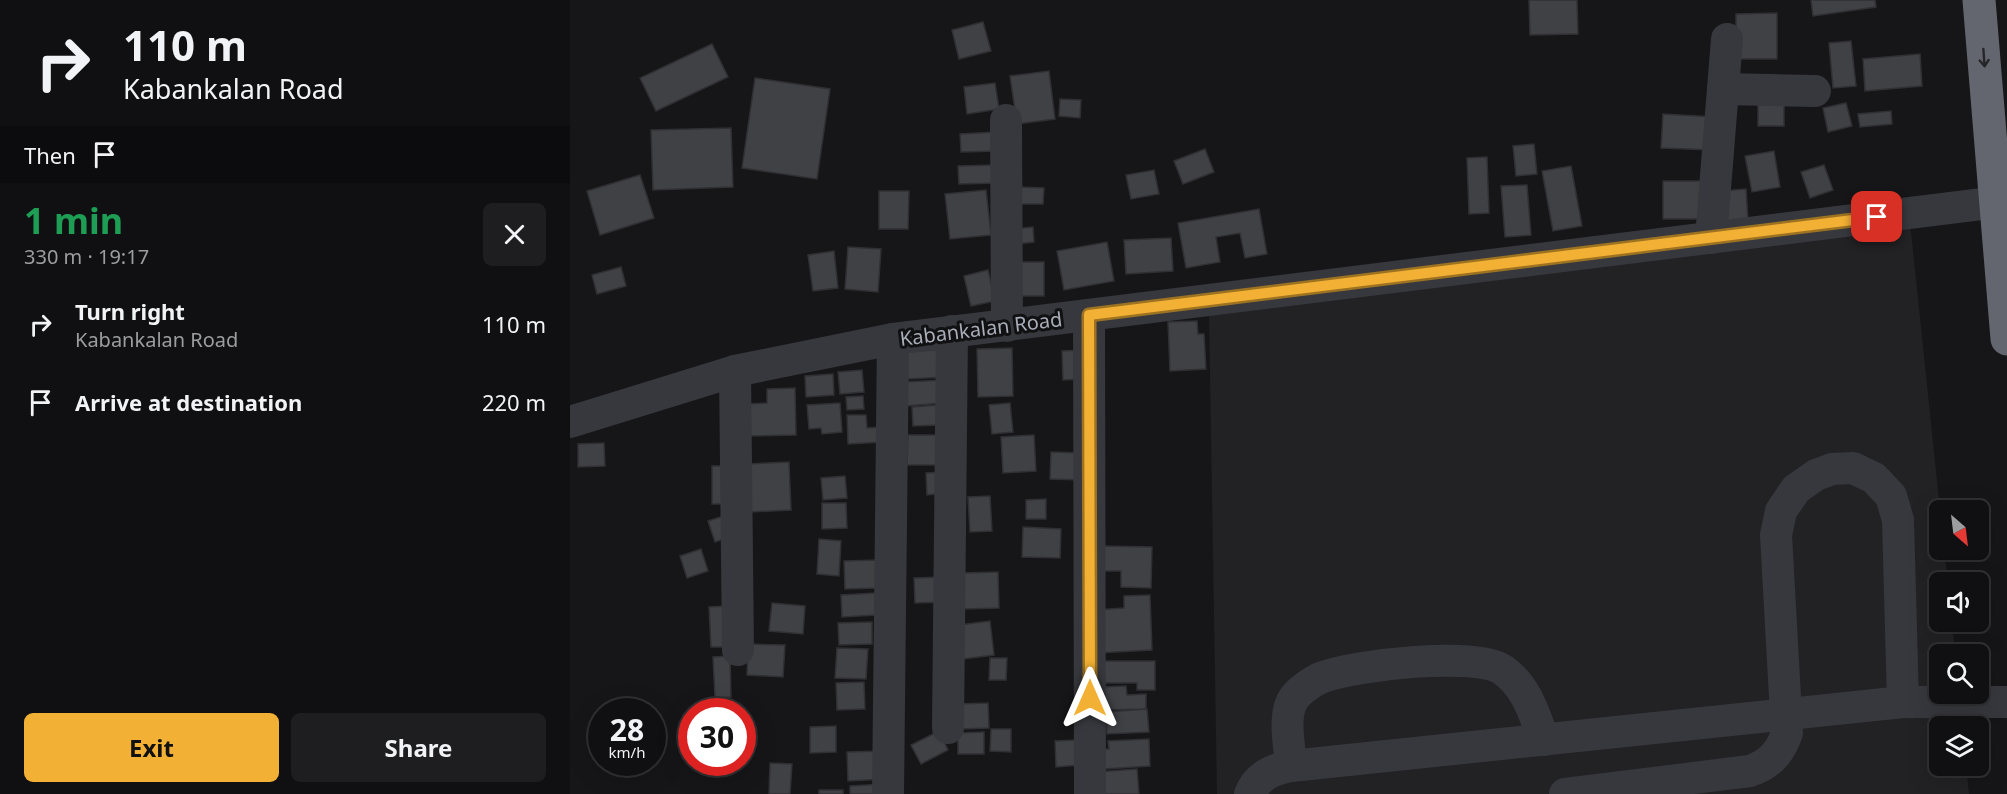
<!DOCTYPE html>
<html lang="en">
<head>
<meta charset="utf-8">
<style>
  body { margin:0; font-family:"Noto Sans",sans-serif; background:#1e1e20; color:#f1f3f6; height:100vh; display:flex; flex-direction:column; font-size:22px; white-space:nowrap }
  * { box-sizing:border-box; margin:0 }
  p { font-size:20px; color:#9c9d9f }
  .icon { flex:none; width:33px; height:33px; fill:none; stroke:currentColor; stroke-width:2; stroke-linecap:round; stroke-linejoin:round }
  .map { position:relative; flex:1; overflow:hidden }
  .side { display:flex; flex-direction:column; background:#101012; width:570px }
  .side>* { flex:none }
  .guide { background:#101012; color:#f1f3f6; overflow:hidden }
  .needle { width:39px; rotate:152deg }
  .tools { position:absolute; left:1359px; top:500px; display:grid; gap:12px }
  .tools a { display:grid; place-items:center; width:60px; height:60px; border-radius:9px; background:#101012; box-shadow:0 6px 24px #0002,0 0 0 2px #303032; font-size:30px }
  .speed { position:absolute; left:18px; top:698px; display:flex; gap:12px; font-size:30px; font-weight:700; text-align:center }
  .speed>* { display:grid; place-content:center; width:78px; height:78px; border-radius:50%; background:#101012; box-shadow:0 6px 24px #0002,0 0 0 2px #303032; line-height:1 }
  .speed small { font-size:15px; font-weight:400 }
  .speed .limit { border:9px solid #d22; background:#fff; color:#111 }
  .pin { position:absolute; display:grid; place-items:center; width:51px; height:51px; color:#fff; margin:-26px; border-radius:12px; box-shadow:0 3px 9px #0006 }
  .me { position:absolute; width:66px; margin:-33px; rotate:0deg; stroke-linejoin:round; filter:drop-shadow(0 0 4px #0008) }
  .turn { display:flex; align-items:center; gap:21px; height:126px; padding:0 24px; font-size:27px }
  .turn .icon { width:78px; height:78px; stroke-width:2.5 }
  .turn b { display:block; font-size:42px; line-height:51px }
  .then { display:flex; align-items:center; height:57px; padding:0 24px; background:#0003; gap:12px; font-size:22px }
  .round { display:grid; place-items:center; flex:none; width:63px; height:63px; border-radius:9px; background:#1e1e20 }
  .head { display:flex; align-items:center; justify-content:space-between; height:102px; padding:0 24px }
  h1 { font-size:36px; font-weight:700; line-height:45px; color:#1e9e55 }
  .button { display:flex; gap:12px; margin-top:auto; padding:12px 24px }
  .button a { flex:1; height:69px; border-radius:9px; background:#f2b134; color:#111; font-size:24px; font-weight:700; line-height:69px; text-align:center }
  .button a+a { background:#1e1e20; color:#f1f3f6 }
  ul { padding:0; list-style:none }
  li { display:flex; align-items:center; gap:18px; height:78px; padding:0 24px }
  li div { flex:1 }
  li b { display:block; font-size:22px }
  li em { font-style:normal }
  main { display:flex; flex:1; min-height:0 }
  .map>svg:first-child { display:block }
  .built { fill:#222225 }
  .building { fill:#404145; stroke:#303034; stroke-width:1.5 }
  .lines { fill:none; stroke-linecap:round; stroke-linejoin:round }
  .minor { stroke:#37383d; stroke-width:32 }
  .highway { stroke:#63666e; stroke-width:33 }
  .oneway { stroke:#26262a }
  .route-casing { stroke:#9d7322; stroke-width:15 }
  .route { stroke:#f2b134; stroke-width:10 }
  .labels { text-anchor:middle; stroke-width:6; stroke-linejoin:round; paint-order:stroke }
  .street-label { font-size:20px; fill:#a8adb8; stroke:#111113 }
</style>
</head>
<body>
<main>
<section class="side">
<div class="guide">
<div class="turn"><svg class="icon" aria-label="right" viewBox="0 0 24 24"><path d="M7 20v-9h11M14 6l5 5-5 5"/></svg><div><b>110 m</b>Kabankalan Road</div></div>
<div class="then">Then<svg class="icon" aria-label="arrive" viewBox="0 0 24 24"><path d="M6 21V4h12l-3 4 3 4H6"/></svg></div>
</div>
<div class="head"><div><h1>1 min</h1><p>330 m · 19:17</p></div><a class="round"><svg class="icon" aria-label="close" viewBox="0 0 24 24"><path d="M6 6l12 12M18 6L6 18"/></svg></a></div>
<ul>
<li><svg class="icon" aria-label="right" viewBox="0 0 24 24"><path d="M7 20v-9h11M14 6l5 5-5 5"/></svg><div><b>Turn right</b><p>Kabankalan Road</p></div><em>110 m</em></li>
<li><svg class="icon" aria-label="arrive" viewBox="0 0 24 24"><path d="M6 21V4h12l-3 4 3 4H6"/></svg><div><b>Arrive at destination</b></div><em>220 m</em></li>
</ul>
<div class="button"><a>Exit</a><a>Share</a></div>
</section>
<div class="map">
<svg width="1437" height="794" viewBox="0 0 1437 794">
  <rect width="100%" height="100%" fill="#161618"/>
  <path class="built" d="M 1340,222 L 1370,510 L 1370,549 L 1374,549 L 1378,582 L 1370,582 L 1370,621 L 1382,621 L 1385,654 L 1370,654 L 1370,693 L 1389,693 L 1392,726 L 1370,726 L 1370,765 L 1396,765 L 1399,794 L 647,794 L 639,315 Z"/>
  <g class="building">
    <path d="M 959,0 L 1007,0 L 1008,34 L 960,35 Z"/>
    <path d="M 1241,0 L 1305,0 L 1306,7 L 1243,16 Z"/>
    <path d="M 1207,13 L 1207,59 L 1166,59 L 1166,14 Z"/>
    <path d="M 413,22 L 421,51 L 389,59 L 382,30 Z"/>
    <path d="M 1281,41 L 1286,86 L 1263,88 L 1259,43 Z"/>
    <path d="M 142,44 L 158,77 L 86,111 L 70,78 Z"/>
    <path d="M 1350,54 L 1352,86 L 1295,91 L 1293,59 Z"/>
    <path d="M 479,71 L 485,119 L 447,124 L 440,76 Z"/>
    <path d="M 185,78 L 260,89 L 247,179 L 172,168 Z"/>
    <path d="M 425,83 L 429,109 L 397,114 L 394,87 Z"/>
    <path d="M 490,99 L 511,100 L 510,118 L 489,116 Z"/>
    <path d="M 1214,100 L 1214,126 L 1188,126 L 1188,101 Z"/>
    <path d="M 1276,103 L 1282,126 L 1258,132 L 1253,108 Z"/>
    <path d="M 1321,111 L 1322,124 L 1290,127 L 1288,114 Z"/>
    <path d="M 1093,114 L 1144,117 L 1143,150 L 1091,148 Z"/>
    <path d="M 161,128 L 163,187 L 83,190 L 81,130 Z"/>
    <path d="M 427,132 L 428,151 L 391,152 L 390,134 Z"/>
    <path d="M 964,144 L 967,174 L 946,176 L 943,146 Z"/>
    <path d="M 635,149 L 644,172 L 613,184 L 604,161 Z"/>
    <path d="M 1204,151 L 1210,187 L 1182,192 L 1175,156 Z"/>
    <path d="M 917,157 L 919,213 L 899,214 L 897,158 Z"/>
    <path d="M 425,165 L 426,183 L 389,184 L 388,166 Z"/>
    <path d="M 1254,165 L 1263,190 L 1240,198 L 1231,172 Z"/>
    <path d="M 1001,166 L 1012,226 L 983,231 L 972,171 Z"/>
    <path d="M 584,170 L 589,194 L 561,199 L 556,175 Z"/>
    <path d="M 70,175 L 84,218 L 30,235 L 17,191 Z"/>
    <rect x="1093" y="181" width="43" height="38"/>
    <path d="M 957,185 L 961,235 L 935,237 L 931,186 Z"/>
    <path d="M 448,187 L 474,188 L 473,204 L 447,204 Z"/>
    <path d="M 1176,189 L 1178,221 L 1153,223 L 1151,191 Z"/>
    <path d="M 416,190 L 421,235 L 380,239 L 375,194 Z"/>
    <path d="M 309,191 L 339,191 L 338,229 L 309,229 Z"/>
    <path d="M 689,209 L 697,254 L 675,258 L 670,233 L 646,237 L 650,262 L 616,268 L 608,223 Z"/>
    <path d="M 463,227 L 464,242 L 445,244 L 444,229 Z"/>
    <path d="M 601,238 L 603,271 L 556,274 L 554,240 Z"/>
    <path d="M 537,242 L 544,281 L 494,290 L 487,251 Z"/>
    <path d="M 278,247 L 311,249 L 308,292 L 275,289 Z"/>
    <path d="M 264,251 L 268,288 L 243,291 L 238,255 Z"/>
    <rect x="441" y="262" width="33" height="34"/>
    <path d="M 51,267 L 56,286 L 27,294 L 22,275 Z"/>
    <path d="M 418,270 L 425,301 L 401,306 L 394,276 Z"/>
    <path d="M 627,321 L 628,334 L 634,334 L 636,369 L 600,371 L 598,322 Z"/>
    <path d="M 442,348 L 443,396 L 408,397 L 407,349 Z"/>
    <path d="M 375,349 L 376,377 L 337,379 L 335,352 Z"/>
    <path d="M 514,350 L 515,379 L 493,380 L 492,351 Z"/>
    <path d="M 292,370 L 294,392 L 270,394 L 268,372 Z"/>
    <path d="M 263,374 L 264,395 L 236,397 L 235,376 Z"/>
    <path d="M 373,380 L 374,403 L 335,406 L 334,382 Z"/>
    <path d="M 225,388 L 226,435 L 178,436 L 177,404 L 197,403 L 197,389 Z"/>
    <path d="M 293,396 L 294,409 L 277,410 L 276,397 Z"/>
    <path d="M 270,403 L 272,432 L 252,434 L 251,428 L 239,429 L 237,405 Z"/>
    <path d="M 440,403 L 443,432 L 422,434 L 419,405 Z"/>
    <path d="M 367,405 L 368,425 L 343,426 L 342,407 Z"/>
    <path d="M 277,415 L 296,415 L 297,428 L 312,427 L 313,442 L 278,444 Z"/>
    <path d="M 338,435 L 372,435 L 372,465 L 337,465 Z"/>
    <path d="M 464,435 L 466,471 L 433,473 L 431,437 Z"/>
    <path d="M 34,443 L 35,466 L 8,467 L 8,444 Z"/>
    <path d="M 481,452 L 513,453 L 512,480 L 480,479 Z"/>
    <path d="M 219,462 L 221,510 L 180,512 L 178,464 Z"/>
    <rect x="142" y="466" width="19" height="38"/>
    <path d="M 375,472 L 376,493 L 357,495 L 356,473 Z"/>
    <path d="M 275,476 L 277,498 L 253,500 L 251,478 Z"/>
    <path d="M 420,496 L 422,531 L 400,532 L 398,497 Z"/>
    <path d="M 476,499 L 476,519 L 456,519 L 456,500 Z"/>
    <path d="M 252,503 L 276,503 L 277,528 L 252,529 Z"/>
    <path d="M 157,515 L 164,535 L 145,542 L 138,521 Z"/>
    <path d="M 453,527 L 491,529 L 490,558 L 452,557 Z"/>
    <path d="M 249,539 L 271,541 L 269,576 L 247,574 Z"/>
    <path d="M 534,546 L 582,547 L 581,588 L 551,587 L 551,571 L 533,571 Z"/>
    <path d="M 131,549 L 138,571 L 117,578 L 110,556 Z"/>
    <path d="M 308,560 L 308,588 L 275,589 L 274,561 Z"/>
    <path d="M 428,572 L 429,608 L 393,609 L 393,573 Z"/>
    <path d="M 372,577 L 373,602 L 345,603 L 344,578 Z"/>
    <path d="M 305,593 L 306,615 L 272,617 L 271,595 Z"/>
    <path d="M 580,595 L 582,650 L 526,653 L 525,610 L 554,608 L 554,596 Z"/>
    <path d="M 202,603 L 235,606 L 233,634 L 199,631 Z"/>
    <path d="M 156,606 L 158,647 L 141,647 L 139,607 Z"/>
    <path d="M 420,621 L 424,655 L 393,659 L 389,625 Z"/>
    <path d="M 302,622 L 302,644 L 269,645 L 268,623 Z"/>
    <path d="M 178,644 L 215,645 L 213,677 L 177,675 Z"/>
    <path d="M 267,648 L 298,649 L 296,679 L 265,678 Z"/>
    <path d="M 160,656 L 161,697 L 145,698 L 143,657 Z"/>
    <path d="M 420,658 L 437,658 L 436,680 L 419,680 Z"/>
    <path d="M 533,661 L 585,661 L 585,690 L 567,690 L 567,683 L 534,683 Z"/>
    <path d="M 294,682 L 295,709 L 267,710 L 266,683 Z"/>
    <path d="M 556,686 L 557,695 L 576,694 L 576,709 L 533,710 L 532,687 Z"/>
    <path d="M 418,703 L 419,728 L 389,729 L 388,704 Z"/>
    <path d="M 577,709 L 579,732 L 537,734 L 536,712 Z"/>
    <path d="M 266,726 L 266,752 L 240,753 L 240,727 Z"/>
    <path d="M 421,729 L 441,729 L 441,752 L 420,751 Z"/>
    <path d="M 369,731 L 378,750 L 351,764 L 341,745 Z"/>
    <path d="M 414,732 L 414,754 L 388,754 L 388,733 Z"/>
    <path d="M 579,739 L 580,766 L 534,769 L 533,749 L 539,749 L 538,741 Z"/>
    <path d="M 507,740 L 509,765 L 486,767 L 485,741 Z"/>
    <path d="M 314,751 L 315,779 L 278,781 L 277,752 Z"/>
    <path d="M 200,763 L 222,764 L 220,794 L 199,794 Z"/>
    <path d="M 567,769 L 569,794 L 527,794 L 526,772 Z"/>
    <path d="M 315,784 L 315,794 L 280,794 L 280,786 Z"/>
    <rect x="249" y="790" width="24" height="4"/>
  </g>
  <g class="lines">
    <g class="minor">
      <path d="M 1153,89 L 1245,91"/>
      <path d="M 436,120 L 437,326"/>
      <path d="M 1141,238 L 1157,39"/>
      <path d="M 519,315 L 520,794"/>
      <path d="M 165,371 L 168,650"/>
      <path d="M 0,422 L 165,371 L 323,339 L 1437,201"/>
      <path d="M 378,728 L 382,331"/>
      <path d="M 721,766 C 720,746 712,716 724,698 C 729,691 744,680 753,677 C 785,665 906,651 933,670 C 957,687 964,714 974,740"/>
      <path d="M 318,794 L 323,339"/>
      <path d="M 680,794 C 687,776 703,769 721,766 L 1333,702 L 1437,702"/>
      <path d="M 995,794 L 1180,771 C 1200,764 1210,753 1217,733 L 1206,535 L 1211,511 L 1226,489 L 1246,475 L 1262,469 L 1283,468 L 1304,478 L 1321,496 L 1328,520 L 1333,702"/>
    </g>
    <path class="highway" d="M 1409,0 L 1437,339"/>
  </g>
  <defs><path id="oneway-shaft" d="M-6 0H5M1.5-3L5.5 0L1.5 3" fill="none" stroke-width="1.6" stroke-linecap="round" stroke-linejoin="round" transform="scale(1.5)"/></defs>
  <use class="oneway" href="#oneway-shaft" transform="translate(1414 58) rotate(86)"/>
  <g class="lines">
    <g class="route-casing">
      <path id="route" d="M 520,698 L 519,315 L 1307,217"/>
    </g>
    <use href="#route" class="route"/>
  </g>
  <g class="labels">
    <g class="street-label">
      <text transform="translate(411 329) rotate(-7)" y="7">Kabankalan Road</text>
    </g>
  </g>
</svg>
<div class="tools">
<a><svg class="needle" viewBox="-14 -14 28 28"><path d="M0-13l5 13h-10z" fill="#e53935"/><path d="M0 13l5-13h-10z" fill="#9c9d9f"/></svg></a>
<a><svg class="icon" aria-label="sound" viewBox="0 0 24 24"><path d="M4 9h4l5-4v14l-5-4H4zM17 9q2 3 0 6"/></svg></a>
<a><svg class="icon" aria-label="search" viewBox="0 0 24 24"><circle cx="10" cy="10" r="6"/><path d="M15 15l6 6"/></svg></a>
<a><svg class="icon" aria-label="layers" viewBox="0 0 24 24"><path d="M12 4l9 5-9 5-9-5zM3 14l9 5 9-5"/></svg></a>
</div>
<div class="speed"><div>28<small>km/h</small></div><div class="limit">30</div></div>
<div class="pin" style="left:1307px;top:217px;background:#d93025"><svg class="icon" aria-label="arrive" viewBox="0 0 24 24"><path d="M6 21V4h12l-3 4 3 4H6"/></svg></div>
<svg class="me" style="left:520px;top:698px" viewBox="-20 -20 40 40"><path d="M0-17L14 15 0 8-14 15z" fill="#f2b134" stroke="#fff" stroke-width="4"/></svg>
</div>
</main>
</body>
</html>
